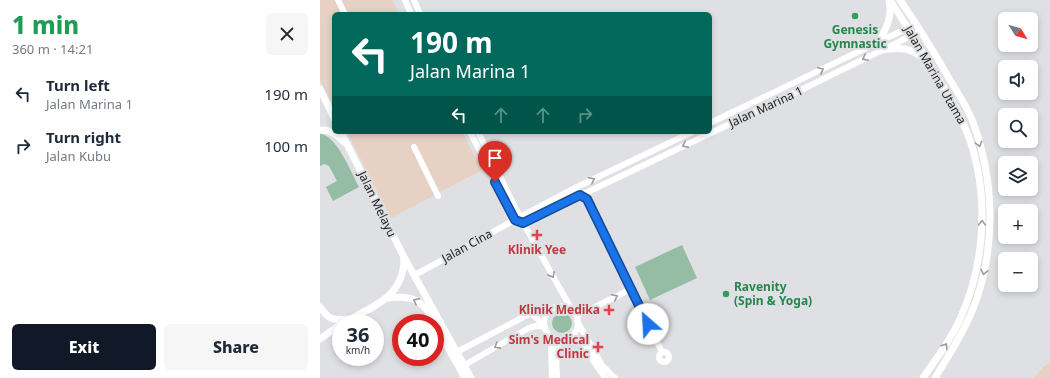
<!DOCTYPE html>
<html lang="en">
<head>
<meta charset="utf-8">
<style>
  body { margin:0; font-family:"Noto Sans",sans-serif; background:#f6f6f7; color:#1f2937; height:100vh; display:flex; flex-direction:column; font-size:15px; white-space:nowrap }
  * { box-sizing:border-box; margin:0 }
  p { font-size:13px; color:#747a83 }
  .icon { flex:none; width:22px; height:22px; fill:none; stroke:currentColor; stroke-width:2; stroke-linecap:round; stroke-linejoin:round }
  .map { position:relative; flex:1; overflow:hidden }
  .sheet { display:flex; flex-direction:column; background:#fff; width:320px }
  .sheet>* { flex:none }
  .hud { position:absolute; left:12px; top:12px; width:380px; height:122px; border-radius:6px; box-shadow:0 2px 6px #0003; background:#00695c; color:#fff; overflow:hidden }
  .needle { width:26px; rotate:127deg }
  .tools { position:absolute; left:678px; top:12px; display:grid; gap:8px }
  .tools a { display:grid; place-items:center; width:40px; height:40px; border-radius:6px; background:#fff; box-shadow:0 2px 6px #0003; font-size:20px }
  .speed { position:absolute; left:12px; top:314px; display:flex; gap:8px; font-size:20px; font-weight:700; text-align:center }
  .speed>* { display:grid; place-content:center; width:52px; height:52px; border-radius:50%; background:#fff; box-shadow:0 2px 6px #0003; line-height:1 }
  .speed small { font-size:10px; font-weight:400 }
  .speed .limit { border:6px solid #d22; background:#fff; color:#111 }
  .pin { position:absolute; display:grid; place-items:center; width:34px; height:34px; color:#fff; margin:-41px -17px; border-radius:50% 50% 50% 0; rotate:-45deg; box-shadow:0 0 4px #0007 }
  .pin .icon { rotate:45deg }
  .me { position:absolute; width:44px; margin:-22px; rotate:334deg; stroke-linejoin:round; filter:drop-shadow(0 0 3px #0008) }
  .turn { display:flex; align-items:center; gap:14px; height:84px; padding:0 12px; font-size:18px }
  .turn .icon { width:52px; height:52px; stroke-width:2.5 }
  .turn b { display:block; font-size:28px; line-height:34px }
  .lanes { display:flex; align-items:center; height:38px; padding:0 12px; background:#0003; justify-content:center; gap:20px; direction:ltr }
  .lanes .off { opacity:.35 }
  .round { display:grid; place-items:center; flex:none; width:42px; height:42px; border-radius:6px; background:#f6f6f7 }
  .head { display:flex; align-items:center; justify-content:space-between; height:68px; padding:0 12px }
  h1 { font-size:24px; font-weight:800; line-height:30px; color:#1e9e55 }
  .button { display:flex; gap:8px; margin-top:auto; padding:8px 12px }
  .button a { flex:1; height:46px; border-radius:6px; background:#111827; color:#fff; font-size:16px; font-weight:800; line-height:46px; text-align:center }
  .button a+a { background:#f6f6f7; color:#1f2937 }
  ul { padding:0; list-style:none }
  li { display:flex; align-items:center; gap:12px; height:52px; padding:0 12px }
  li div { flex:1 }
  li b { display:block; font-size:15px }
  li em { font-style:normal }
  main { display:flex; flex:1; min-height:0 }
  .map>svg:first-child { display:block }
  .commercial { fill:#e7d1c5 }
  .green { fill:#95bca4 }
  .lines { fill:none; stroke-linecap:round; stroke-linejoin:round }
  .minor { stroke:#fff; stroke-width:6 }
  .major { stroke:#fff; stroke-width:7 }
  .oneway { stroke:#9c9c9c }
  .route-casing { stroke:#114b97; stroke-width:10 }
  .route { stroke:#1a73e8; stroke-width:7 }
  .leisure-dot { fill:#2e9e5b; stroke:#dfe0e3; stroke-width:1.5 }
  .health-dot { fill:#e0444e; stroke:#dfe0e3; stroke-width:1.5 }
  .labels { text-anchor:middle; stroke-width:4; stroke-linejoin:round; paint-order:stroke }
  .leisure-label { font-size:12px; font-weight:bold; fill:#27864d; stroke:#dfe0e3 }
  .street-label { font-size:12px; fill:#232324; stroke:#dfe0e3 }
  .health-label { font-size:12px; font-weight:bold; fill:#be3a42; stroke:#dfe0e3; text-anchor:end }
</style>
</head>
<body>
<main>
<section class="sheet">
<div class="head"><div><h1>1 min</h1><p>360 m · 14:21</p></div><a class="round"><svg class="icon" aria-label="close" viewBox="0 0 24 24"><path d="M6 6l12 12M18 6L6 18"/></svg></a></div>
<ul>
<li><svg class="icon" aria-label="left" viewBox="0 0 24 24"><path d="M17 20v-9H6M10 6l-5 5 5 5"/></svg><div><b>Turn left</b><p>Jalan Marina 1</p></div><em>190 m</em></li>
<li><svg class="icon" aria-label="right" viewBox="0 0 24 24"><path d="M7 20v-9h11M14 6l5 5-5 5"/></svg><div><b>Turn right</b><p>Jalan Kubu</p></div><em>100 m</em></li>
</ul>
<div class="button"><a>Exit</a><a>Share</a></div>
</section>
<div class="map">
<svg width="730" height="378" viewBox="0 0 730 378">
  <rect width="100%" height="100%" fill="#dfe0e3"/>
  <g class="commercial">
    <path d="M 0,0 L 72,0 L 79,14 L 14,14 L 14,107 L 0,80 Z"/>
    <path d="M 27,132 L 142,132 L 162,170 L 73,217 L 70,217 Z"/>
    <path d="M 730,363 L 730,378 L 714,378 L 723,367 Z"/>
  </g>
  <g class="green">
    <path d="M 0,134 C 16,134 32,174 39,187 L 13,201 L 6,187 L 17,181 L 9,166 L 4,164 L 0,166 Z"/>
    <path d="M 362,245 L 377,278 L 330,300 L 315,267 Z"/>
    <circle cx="242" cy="323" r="10"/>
  </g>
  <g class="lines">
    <g class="minor">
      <path d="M 18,0 L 25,14"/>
      <path d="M 85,0 L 91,14"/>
      <path d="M 94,0 L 100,14"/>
      <path d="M 390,123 L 596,24"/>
      <path d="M 150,132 L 195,219 L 198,221"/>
      <path d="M 158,132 L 200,217 L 253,312 L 260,314 L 265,312 L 311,289"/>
      <path d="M 94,147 L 118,196"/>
      <path d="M 260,195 L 267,199 L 342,352"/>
      <path d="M 203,223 L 487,87 L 601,31"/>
      <path d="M 95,275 L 200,217 L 257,187 L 372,132"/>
      <circle cx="241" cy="323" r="17"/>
      <path d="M 257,321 L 282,365 L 295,378"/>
      <path d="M 252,336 C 268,345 273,365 286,378"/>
      <circle cx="344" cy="357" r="5"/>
      <path d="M 133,354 L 211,313 L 224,325"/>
      <path d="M 141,367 L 209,328 L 216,326 L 225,327"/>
      <path d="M 232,378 L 231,346 L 235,339"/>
      <path d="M 237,378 L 236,352 L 240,340"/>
    </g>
    <g class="major">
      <path d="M 570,0 C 587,26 603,53 619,80 C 628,94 637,109 644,125 C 670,185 667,260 640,319 C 631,340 616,359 603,378"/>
      <path d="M 580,0 C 598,26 614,52 630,80 C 638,93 647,107 653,122 C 674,179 676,244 656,301 C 646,329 630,353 615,378"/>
      <path d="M 558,43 C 566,29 573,17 569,0"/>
      <path d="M 561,50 C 580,47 590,47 606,60"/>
      <path d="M 0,89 L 14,118"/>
      <path d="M 0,130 C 10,129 17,135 24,142"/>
      <path d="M 21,132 L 84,257 L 151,378"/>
      <path d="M 68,298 C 94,295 103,300 115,323"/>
      <path d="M 0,307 C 9,319 12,321 27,319"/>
      <path d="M 23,323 C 53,306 84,298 84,258"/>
      <path d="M 115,324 L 145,378"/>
      <path d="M 0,339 L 21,324"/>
    </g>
  </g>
  <defs><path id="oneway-chevron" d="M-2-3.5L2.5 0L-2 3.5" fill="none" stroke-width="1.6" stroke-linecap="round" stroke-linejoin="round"/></defs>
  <g class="oneway">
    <use href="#oneway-chevron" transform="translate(545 58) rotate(154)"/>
    <use href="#oneway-chevron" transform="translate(501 70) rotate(-25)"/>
    <use href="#oneway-chevron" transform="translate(659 144) rotate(75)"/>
    <use href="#oneway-chevron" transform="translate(365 145) rotate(154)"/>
    <use href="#oneway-chevron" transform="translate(272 180) rotate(-26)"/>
    <use href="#oneway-chevron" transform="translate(662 223) rotate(-89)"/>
    <use href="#oneway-chevron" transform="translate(664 272) rotate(103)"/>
    <use href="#oneway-chevron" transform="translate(232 275) rotate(61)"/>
    <use href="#oneway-chevron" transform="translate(295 297) rotate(-26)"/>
    <use href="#oneway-chevron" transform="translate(96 301) rotate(-153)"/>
    <use href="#oneway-chevron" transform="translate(177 346) rotate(151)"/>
    <use href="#oneway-chevron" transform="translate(625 346) rotate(-58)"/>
  </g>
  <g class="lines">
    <g class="route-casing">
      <path id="route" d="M 175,182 L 195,220 L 203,223 L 260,195 L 267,199 L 328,324"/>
    </g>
    <use href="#route" class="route"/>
  </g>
  <g class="leisure-dot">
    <circle cx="535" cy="16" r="4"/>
    <circle cx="406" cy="294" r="4"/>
  </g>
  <g class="health-dot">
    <path d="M215 229h4v4h4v4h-4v4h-4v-4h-4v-4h4z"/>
    <path d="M287 304h4v4h4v4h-4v4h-4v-4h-4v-4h4z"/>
    <path d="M276 341h4v4h4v4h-4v4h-4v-4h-4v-4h4z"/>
  </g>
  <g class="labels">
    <g class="leisure-label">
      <text x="535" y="34">Genesis<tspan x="535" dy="14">Gymnastic</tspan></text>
      <text x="414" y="291" text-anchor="start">Ravenity<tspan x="414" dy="14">(Spin &amp; Yoga)</tspan></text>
    </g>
    <g class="street-label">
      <text transform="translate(615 75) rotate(60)" y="4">Jalan Marina Utama</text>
      <text transform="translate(446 107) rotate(-25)" y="4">Jalan Marina 1</text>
      <text transform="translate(57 204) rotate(64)" y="4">Jalan Melayu</text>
      <text transform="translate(147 246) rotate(-29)" y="4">Jalan Cina</text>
    </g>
    <g class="health-label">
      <text x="217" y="254" text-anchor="middle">Klinik Yee</text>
      <text x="280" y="314">Klinik Medika</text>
      <text x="269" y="344">Sim's Medical<tspan x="269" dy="14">Clinic</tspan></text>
    </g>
  </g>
</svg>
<div class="tools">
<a><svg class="needle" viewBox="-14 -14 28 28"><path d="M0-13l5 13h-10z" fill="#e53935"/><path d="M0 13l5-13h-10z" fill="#747a83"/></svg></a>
<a><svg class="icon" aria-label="sound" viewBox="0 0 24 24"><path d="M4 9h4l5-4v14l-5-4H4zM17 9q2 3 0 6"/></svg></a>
<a><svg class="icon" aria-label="search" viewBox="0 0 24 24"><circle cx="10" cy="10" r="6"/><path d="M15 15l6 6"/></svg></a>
<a><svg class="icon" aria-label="layers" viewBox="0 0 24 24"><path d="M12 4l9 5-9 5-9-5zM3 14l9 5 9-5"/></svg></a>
<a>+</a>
<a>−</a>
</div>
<div class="speed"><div>36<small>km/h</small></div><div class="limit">40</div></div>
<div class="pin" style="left:175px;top:182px;background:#d93025"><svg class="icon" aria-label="arrive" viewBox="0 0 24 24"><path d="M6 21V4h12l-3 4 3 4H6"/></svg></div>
<svg class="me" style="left:328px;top:324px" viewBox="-20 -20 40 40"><circle r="19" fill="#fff"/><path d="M0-13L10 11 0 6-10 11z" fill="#1a73e8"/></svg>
<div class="hud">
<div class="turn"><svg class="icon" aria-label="left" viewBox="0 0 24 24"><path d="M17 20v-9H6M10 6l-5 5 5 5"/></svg><div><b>190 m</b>Jalan Marina 1</div></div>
<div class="lanes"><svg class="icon" aria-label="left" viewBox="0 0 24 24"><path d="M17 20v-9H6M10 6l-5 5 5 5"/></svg><svg class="icon off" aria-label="ahead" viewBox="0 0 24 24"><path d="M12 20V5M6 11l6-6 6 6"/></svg><svg class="icon off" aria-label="ahead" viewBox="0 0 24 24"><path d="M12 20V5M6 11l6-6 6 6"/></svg><svg class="icon off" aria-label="right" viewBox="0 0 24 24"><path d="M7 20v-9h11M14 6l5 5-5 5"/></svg></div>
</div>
</div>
</main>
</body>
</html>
